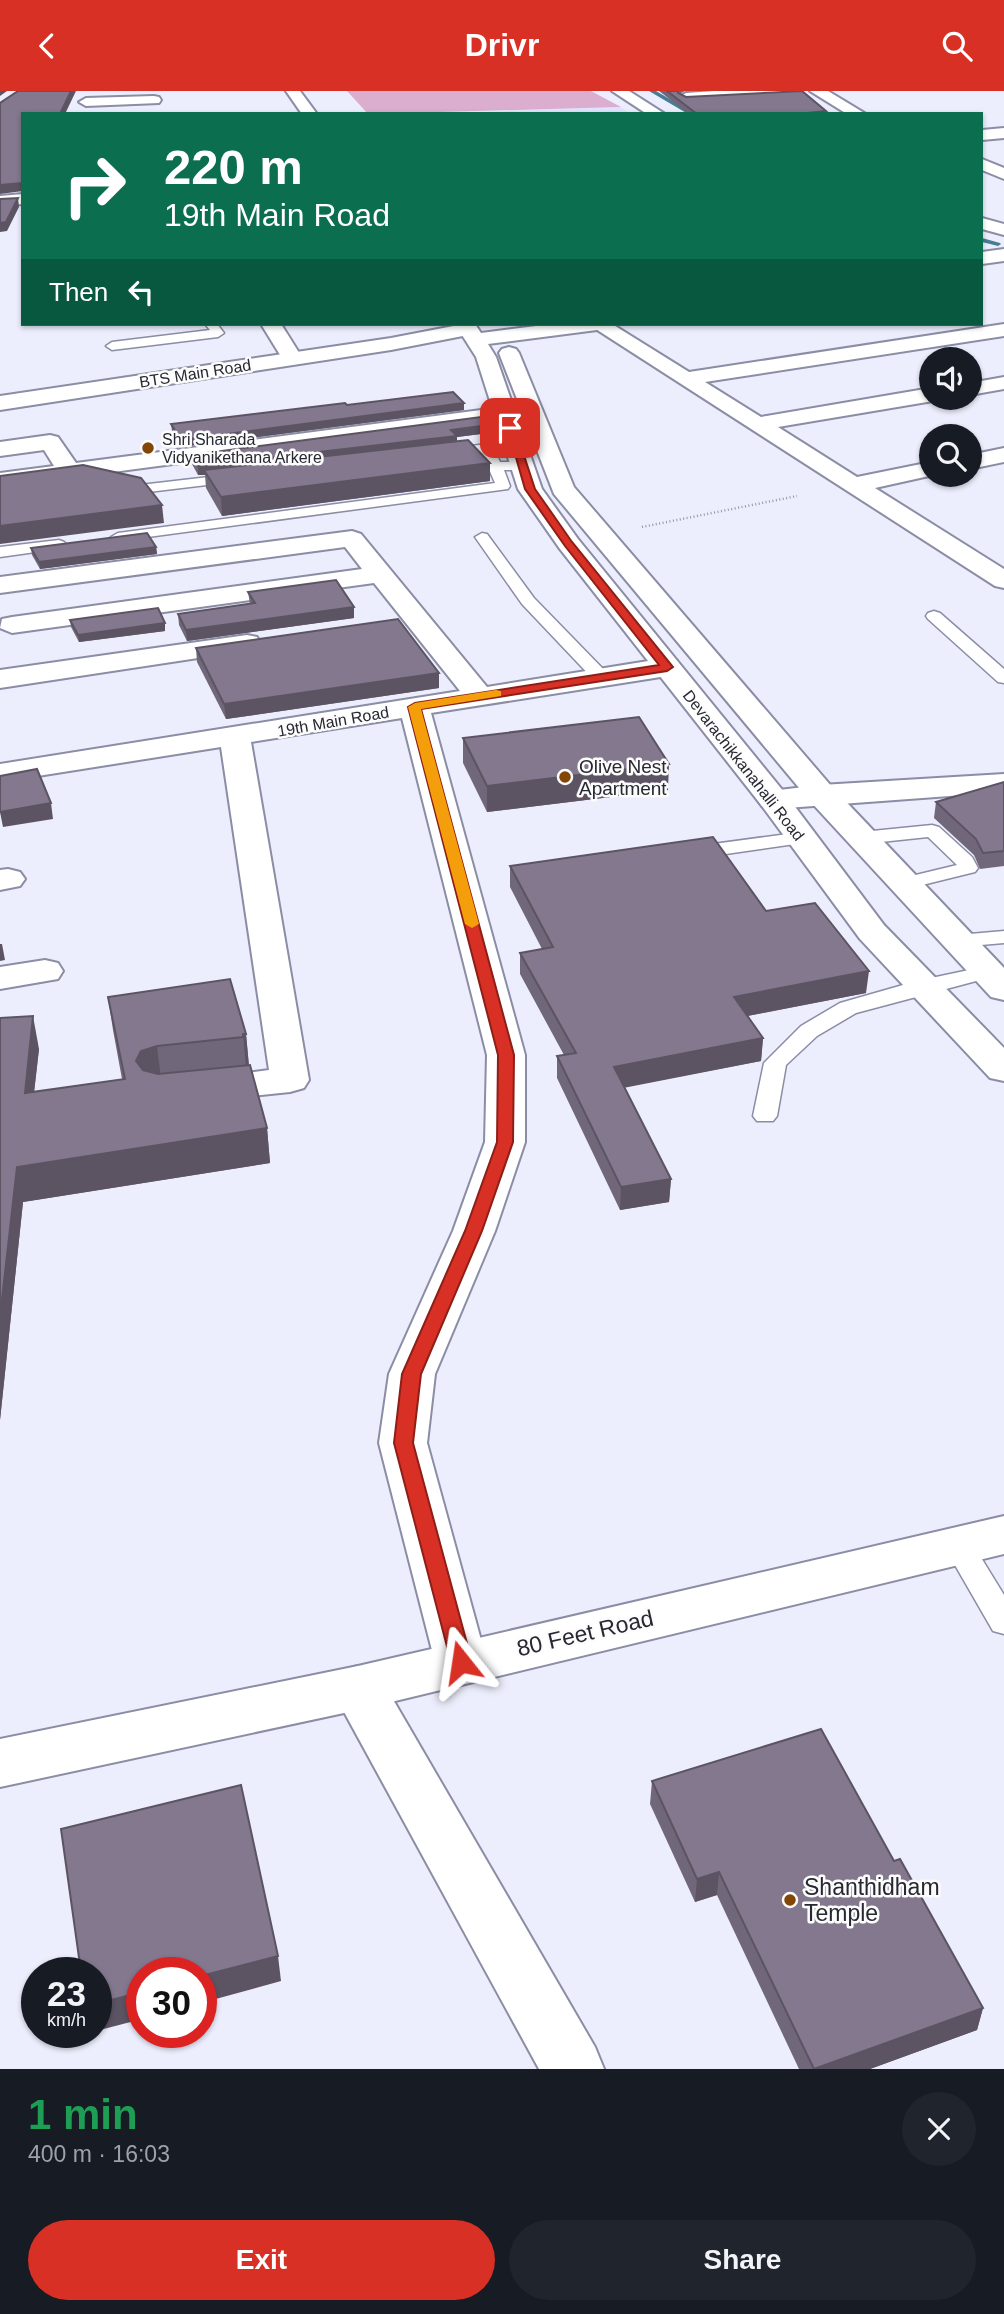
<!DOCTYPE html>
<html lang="en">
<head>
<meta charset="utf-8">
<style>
  body { margin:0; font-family:Helvetica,sans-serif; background:#20242c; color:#f1f3f6; height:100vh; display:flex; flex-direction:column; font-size:26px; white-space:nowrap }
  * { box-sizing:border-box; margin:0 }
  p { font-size:23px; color:#9ea1a6 }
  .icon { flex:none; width:38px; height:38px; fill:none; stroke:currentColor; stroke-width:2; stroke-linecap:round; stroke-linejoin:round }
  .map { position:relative; height:1978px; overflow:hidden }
  .drawer { display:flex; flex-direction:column; background:#171b24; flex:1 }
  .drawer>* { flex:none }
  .hud { position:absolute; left:21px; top:21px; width:962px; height:214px; border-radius:0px; box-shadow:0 2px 5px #0004; background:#0b6e4f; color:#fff; overflow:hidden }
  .tools { position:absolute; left:919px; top:256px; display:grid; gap:14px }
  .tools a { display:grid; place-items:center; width:63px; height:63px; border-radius:50%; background:#171b24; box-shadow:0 2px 5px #0004; font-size:35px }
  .speed { position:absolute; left:21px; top:1866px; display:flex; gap:14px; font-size:35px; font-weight:700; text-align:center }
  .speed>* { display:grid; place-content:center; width:91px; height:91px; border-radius:50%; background:#171b24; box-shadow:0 2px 5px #0004; line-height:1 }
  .speed small { font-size:18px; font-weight:400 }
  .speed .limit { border:10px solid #d22; background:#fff; color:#111 }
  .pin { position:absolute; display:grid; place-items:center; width:60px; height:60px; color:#fff; margin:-30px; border-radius:14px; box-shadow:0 4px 10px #0006 }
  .me { position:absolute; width:77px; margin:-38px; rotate:345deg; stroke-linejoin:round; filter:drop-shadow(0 0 5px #0008) }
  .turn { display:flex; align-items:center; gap:24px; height:147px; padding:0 28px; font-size:32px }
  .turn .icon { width:91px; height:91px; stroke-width:2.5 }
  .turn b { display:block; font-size:49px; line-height:60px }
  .then { display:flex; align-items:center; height:66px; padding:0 28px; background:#0003; gap:14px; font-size:26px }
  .round { display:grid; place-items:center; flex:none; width:74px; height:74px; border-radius:37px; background:#20242c }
  .headline { display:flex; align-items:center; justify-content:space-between; height:119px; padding:0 28px }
  h1 { font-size:42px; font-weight:600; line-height:52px; color:#1e9e55 }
  .button { display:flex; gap:14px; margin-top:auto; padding:14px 28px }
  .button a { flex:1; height:80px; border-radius:42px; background:#d93025; color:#fff; font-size:28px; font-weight:600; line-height:80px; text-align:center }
  .button a+a { background:#20242c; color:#f1f3f6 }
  header { display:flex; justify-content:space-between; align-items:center; height:91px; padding:0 28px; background:#d93025; color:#fff; font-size:32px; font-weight:600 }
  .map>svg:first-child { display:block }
  .built { fill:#e0e4fe }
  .green { fill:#dbaed0 }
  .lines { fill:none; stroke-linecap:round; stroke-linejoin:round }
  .stream { fill:#467d92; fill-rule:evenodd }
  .service-casing { stroke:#8a8da4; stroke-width:3 }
  .minor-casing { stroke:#8a8da4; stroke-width:4 }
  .tertiary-casing { stroke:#8a8da4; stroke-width:4 }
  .secondary-casing { stroke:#8a8da4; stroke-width:4 }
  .path { stroke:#9697a4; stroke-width:2.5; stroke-dasharray:1 2.5; stroke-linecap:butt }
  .service { fill:#fff; fill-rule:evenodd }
  .minor { fill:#fff; fill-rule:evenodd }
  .tertiary { fill:#fff; fill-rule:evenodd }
  .secondary { fill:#fff; fill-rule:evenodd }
  .wall { fill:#71677a }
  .shaded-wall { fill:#5c5463 }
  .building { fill:#83788e; stroke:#5c5463; stroke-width:2 }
  .route { fill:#d93025; stroke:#8d1f18; stroke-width:2 }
  .slow { fill:#f59e0b }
  .poi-dot { fill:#844605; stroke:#fcfcfc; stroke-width:2.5 }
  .labels { text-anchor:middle; stroke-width:5; stroke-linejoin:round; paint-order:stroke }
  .far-street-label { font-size:16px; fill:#272831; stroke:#fcfcfc }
  .far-poi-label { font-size:16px; fill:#272831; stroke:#fcfcfc; text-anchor:start }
  .poi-label { font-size:19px; fill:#272831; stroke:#fcfcfc; text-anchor:start }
  .near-street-label { font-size:23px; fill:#272831; stroke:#fcfcfc }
  .near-poi-label { font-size:23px; fill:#272831; stroke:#fcfcfc; text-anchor:start }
</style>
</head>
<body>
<header><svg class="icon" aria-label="back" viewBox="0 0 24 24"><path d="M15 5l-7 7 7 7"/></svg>Drivr<svg class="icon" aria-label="search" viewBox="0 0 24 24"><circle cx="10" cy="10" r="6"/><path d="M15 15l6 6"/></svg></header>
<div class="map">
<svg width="1004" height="1978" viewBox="0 0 1004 1978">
  <rect width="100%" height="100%" fill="#eceefd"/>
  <path class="built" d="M 621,16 L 630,23 L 429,23 Z"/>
  <path class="green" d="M 347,0 L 591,0 L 621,16 L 368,23 Z"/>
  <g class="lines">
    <g class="stream">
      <path d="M 649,0 L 656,0 L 695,23 L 688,23 Z"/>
      <path d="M 982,147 L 1000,152 L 1001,153 L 998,155 L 982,151 Z"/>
    </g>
    <g class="service-casing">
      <g id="service">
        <path d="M 205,233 L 217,233 L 224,242 L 218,246 L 112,259 L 106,255 L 112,251 L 210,239 Z"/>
        <path d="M 487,353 L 492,354 L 500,371 L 522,371 L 529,375 L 522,379 L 504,379 L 510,395 L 508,398 L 118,450 L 111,446 L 118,442 L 495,392 L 482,362 L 446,366 L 439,362 L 446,358 Z"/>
        <path d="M 235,383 L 240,384 L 240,390 L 140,402 L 115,397 L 113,394 L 120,390 L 140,394 Z"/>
        <path d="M 482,442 L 487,443 L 534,507 L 607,582 L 609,586 L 607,590 L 595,590 L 522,513 L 475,446 Z"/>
        <path d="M 59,449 L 64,451 L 67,454 L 64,457 L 0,466 L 0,456 Z"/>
        <path d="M 934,520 L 940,522 L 1004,578 L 1004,592 L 998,591 L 928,528 L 926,525 L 928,522 Z"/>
        <path d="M 932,734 L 939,736 L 972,766 L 978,777 L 975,781 L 906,798 L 899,796 L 896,792 L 899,788 L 957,774 L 928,746 L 862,753 L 852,747 L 862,741 Z"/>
        <path d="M 802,741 L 809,743 L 812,747 L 809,751 L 691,768 L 681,762 L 691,756 Z"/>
        <path d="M 1004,840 L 1004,852 L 958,856 L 951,854 L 948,850 L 951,846 L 958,844 Z"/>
        <path d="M 988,875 L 995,877 L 999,881 L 995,885 L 856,922 L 817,945 L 786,974 L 777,1025 L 773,1030 L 757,1030 L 753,1025 L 764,972 L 801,935 L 840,912 L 917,890 Z"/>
        <path d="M 959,1444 L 969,1447 L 1004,1504 L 1004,1543 L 993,1540 L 944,1455 L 949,1447 Z"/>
      </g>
    </g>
    <g class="minor-casing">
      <g id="minor">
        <path d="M 612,0 L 629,0 L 665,23 L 647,23 Z"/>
        <path d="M 714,0 L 798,0 L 791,4 L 686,10 L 679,6 L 686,2 Z"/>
        <path d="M 810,0 L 828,0 L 866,23 L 847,23 Z"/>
        <path d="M 154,5 L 159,6 L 161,9 L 159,12 L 86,15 L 79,11 L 86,7 Z"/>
        <path d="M 1004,37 L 1004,47 L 982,49 L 982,39 Z"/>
        <path d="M 982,68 L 1004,77 L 1004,88 L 982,79 Z"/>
        <path d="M 23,103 L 23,113 L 0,115 L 0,105 Z"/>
        <path d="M 982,127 L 1004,133 L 1004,144 L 982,138 Z"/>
        <path d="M 261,233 L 281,233 L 303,268 L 299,272 L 285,272 Z"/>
        <path d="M 588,233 L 612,233 L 689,281 L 1004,233 L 1004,245 L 705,291 L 761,326 L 931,297 L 931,306 L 940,306 L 939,309 L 778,336 L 857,386 L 931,371 L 931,383 L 938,383 L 875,397 L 1004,478 L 1004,497 L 995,495 Z"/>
        <path d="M 1004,286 L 1004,298 L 970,304 L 970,292 Z"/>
        <path d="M 504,316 L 512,318 L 515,323 L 512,328 L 0,396 L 0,382 L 54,375 L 44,359 L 0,365 L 0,351 L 50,344 L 58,346 L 76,372 Z"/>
        <path d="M 1004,357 L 1004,371 L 970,378 L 970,364 Z"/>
        <path d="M 352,440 L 361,443 L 487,596 L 667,567 L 677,570 L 681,576 L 677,582 L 667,585 L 431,622 L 525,964 L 525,1051 L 495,1140 L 435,1283 L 427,1352 L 487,1571 L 480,1586 L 461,1593 L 442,1586 L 435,1571 L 379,1352 L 389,1283 L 453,1140 L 485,1051 L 487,964 L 402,627 L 251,651 L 309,989 L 304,997 L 290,1001 L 202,1010 L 188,1006 L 183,998 L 188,990 L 269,979 L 221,656 L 0,691 L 0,673 L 460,600 L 374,492 L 12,542 L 0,537 L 2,528 L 12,526 L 362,478 L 345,456 L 0,502 L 0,486 Z"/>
        <path d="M 247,544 L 257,546 L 261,552 L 257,558 L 0,597 L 0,579 Z"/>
        <path d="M 1004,683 L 1004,701 L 773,718 L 762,715 L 757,708 L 762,701 L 821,694 Z"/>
        <path d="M 8,778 L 20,781 L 25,788 L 20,795 L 0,799 L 0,779 Z"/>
        <path d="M 45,869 L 58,872 L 63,880 L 58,888 L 0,898 L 0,876 Z"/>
        <path d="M 358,1575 L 377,1581 L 595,1956 L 604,1978 L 539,1978 L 331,1597 L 339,1581 Z"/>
      </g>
    </g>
    <g class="tertiary-casing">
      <path id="tertiary" d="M 464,233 L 475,234 L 478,238 L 475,242 L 468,244 L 391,259 L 0,319 L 0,305 L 391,247 Z"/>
    </g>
    <g class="secondary-casing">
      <g id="secondary">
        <path d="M 286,0 L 300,0 L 317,23 L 302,23 Z"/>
        <path d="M 1004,158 L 1004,170 L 982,173 L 982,161 Z"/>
        <path d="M 455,233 L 475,233 L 481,242 L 552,233 L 607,233 L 604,237 L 597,239 L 488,253 L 496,266 L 542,398 L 578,448 L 784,701 L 884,834 L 1004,957 L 1004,990 L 990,987 L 860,848 L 762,715 L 560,458 L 518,398 L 476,266 Z"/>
        <path d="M 509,256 L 516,258 L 519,262 L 574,396 L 832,696 L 1004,877 L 1004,909 L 991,906 L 810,710 L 554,403 L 499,262 L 502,258 Z"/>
        <path d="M 1004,1425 L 1004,1463 L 358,1619 L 0,1696 L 0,1648 L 358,1575 Z"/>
      </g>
    </g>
    <path class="path" d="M 642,436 L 797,405"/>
    <use href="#service" class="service"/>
    <use href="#minor" class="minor"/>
    <use href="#tertiary" class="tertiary"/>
    <use href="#secondary" class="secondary"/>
  </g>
  <g class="wall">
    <path d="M 659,0 L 685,0 L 679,3 L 686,6 L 826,23 L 689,23 Z"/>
    <path d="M 347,314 L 464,319 L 181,356 L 172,340 L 171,333 Z"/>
    <path d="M 489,334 L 489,342 L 457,346 L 457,350 L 490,390 L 222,425 L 206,397 L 205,384 L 198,384 L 192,373 L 191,364 Z"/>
    <path d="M 156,456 L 157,463 L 40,478 L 32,464 L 31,457 Z"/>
    <path d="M 248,501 L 354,516 L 354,527 L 187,550 L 179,534 L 178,523 L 250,513 Z"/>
    <path d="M 70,529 L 165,540 L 79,551 L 71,536 Z"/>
    <path d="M 196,557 L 439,597 L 226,628 L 197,571 Z"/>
    <path d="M 463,647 L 668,699 L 487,721 L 463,672 Z"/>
    <path d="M 1004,691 L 1004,775 L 980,778 L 974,764 L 934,727 L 936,711 Z"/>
    <path d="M 510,775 L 766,820 L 866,902 L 747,925 L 763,947 L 761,970 L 624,996 L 671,1088 L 669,1111 L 620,1119 L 557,987 L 557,965 L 564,964 L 520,883 L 520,862 L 542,858 L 510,796 Z"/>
    <path d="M 108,906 L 246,943 L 249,974 L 267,1037 L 270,1072 L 23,1111 L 0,1329 L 0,927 L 39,958 L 34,1001 L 122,988 L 113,939 Z"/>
    <path d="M 652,1690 L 894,1770 L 983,1917 L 977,1939 L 870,1978 L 799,1978 L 717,1804 L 695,1811 L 650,1713 Z"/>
  </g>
  <g class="shaded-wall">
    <path d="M 0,0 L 7,0 L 0,5 Z"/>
    <path d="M 71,0 L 76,0 L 65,23 L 60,23 Z"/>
    <path d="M 826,20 L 826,23 L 798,23 Z"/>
    <path d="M 22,92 L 23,100 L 0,103 L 0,94 Z"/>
    <path d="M 18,107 L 19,116 L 7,140 L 0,141 L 0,132 Z"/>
    <path d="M 464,312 L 464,319 L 181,356 L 181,349 Z"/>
    <path d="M 489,334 L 489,342 L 457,346 L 457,354 L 204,379 L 205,384 L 198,384 L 198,375 Z"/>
    <path d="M 490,372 L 490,390 L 222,425 L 221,406 Z"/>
    <path d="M 162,414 L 164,432 L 0,453 L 0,435 Z"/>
    <path d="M 156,456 L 157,463 L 40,478 L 39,471 Z"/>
    <path d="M 354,516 L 354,527 L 187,550 L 186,539 Z"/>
    <path d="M 165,532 L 165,540 L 79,551 L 78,544 Z"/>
    <path d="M 439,582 L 439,597 L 226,628 L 224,613 Z"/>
    <path d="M 669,673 L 668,699 L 487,721 L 487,695 Z"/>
    <path d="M 51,712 L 53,728 L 3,736 L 0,721 Z"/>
    <path d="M 0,853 L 2,853 L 5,869 L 0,870 Z"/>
    <path d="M 869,880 L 866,902 L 732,928 L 734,906 Z"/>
    <path d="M 33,925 L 39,958 L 30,1037 L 25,1002 Z"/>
    <path d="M 243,943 L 246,943 L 249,977 L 246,977 Z"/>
    <path d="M 763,947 L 761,970 L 613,999 L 614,976 Z"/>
    <path d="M 157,955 L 161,988 L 146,994 L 136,970 L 141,960 Z"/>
    <path d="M 267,1037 L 270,1072 L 23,1111 L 0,1329 L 0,1226 L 17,1076 Z"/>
    <path d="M 671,1088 L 669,1111 L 620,1119 L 621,1096 Z"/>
    <path d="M 719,1781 L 717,1804 L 695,1811 L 697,1788 Z"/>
    <path d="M 278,1865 L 281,1890 L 201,1912 L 201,1885 Z"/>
    <path d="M 142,1901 L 142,1928 L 96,1940 L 96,1913 Z"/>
    <path d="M 983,1917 L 977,1939 L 870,1978 L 814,1978 Z"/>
  </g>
  <g class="building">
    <path d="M 18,0 L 71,0 L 60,23 L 23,23 L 23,93 L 22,92 L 0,94 L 0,12 Z"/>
    <path d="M 667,0 L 678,0 L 678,2 L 686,6 L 802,0 L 826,20 L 798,23 L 697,23 Z"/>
    <path d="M 18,107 L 6,131 L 0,132 L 0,108 Z"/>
    <path d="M 453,301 L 464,312 L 181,349 L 171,333 L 345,312 L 347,314 Z"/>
    <path d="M 481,326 L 489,334 L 451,339 L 457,345 L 198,375 L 191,364 Z"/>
    <path d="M 468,349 L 490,372 L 221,406 L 204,379 Z"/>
    <path d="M 83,374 L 141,387 L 162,414 L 0,435 L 0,385 Z"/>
    <path d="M 147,442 L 156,456 L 39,471 L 31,457 Z"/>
    <path d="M 336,489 L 354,516 L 186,539 L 178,523 L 255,512 L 248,501 Z"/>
    <path d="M 158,517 L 165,532 L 78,544 L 70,529 Z"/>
    <path d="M 398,528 L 439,582 L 224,613 L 196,557 Z"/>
    <path d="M 639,626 L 669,673 L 487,695 L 463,647 Z"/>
    <path d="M 37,678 L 51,712 L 0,721 L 0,685 Z"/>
    <path d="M 1004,691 L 1004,760 L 983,762 L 976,748 L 936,711 Z"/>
    <path d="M 713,746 L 766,820 L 815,812 L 869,880 L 734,906 L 763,947 L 614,976 L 671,1088 L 621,1096 L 557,965 L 576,962 L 520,862 L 553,856 L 510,775 Z"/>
    <path d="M 230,888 L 246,943 L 243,943 L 243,946 L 157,955 L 141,960 L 136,970 L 143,979 L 158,983 L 250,974 L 267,1037 L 17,1076 L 0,1226 L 0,927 L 33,925 L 25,1002 L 125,988 L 108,906 Z"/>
    <path d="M 821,1638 L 894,1770 L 900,1768 L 983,1917 L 814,1978 L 719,1781 L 697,1788 L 652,1690 Z"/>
    <path d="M 241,1694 L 278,1865 L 201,1885 L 201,1881 L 142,1881 L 142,1901 L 96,1913 L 96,1881 L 81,1881 L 61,1738 Z"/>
  </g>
  <path class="route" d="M 507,335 L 515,337 L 535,398 L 572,451 L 673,576 L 667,580 L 421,618 L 514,964 L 513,1051 L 482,1140 L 421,1283 L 413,1352 L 472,1571 L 469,1577 L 461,1580 L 454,1577 L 451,1571 L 394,1352 L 402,1283 L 465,1140 L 497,1051 L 498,964 L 408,616 L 415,612 L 659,574 L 565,455 L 525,398 Z"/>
  <path class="slow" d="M 496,599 L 501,600 L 501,605 L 421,618 L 479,833 L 472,837 L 465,833 L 408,616 L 415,612 Z"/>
  <g class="poi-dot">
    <circle cx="148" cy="357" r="7"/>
    <circle cx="565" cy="686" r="7"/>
    <circle cx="790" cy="1809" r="7"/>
  </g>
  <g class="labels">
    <g class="far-street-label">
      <text transform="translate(195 282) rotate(-9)" y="6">BTS Main Road</text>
      <text transform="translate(333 630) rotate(-10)" y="6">19th Main Road</text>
      <text transform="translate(744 674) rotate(52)" y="6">Devarachikkanahalli Road</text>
    </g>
    <g class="far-poi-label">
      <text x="162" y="354">Shri Sharada<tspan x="162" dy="18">Vidyanikethana Arkere</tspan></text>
    </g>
    <g class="poi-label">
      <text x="579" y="682">Olive Nest<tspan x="579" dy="22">Apartment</tspan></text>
    </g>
    <g class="near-street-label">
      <text transform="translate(585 1542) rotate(-13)" y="8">80 Feet Road</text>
    </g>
    <g class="near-poi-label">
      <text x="804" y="1804">Shanthidham<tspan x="804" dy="26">Temple</tspan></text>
    </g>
  </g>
</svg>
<div class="tools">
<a><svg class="icon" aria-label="sound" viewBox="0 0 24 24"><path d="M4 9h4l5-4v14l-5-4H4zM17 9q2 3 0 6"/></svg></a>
<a><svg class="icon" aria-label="search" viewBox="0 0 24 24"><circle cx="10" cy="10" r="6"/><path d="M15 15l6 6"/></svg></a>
</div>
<div class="speed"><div>23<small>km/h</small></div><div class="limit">30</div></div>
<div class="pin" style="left:510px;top:337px;background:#d93025"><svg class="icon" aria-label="arrive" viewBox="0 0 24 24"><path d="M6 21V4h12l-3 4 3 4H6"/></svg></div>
<svg class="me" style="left:461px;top:1571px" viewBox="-20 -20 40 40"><path d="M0-17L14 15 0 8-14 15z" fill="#d93025" stroke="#fff" stroke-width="4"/></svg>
<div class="hud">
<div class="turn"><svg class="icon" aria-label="right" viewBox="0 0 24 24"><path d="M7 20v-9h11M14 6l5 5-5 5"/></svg><div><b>220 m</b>19th Main Road</div></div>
<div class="then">Then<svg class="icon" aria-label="left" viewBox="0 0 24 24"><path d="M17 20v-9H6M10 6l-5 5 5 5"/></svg></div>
</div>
</div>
<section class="drawer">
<div class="headline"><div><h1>1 min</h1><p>400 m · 16:03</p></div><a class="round"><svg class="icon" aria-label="close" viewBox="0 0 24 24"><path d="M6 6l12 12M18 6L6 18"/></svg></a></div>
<div class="button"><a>Exit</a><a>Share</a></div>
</section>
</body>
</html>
